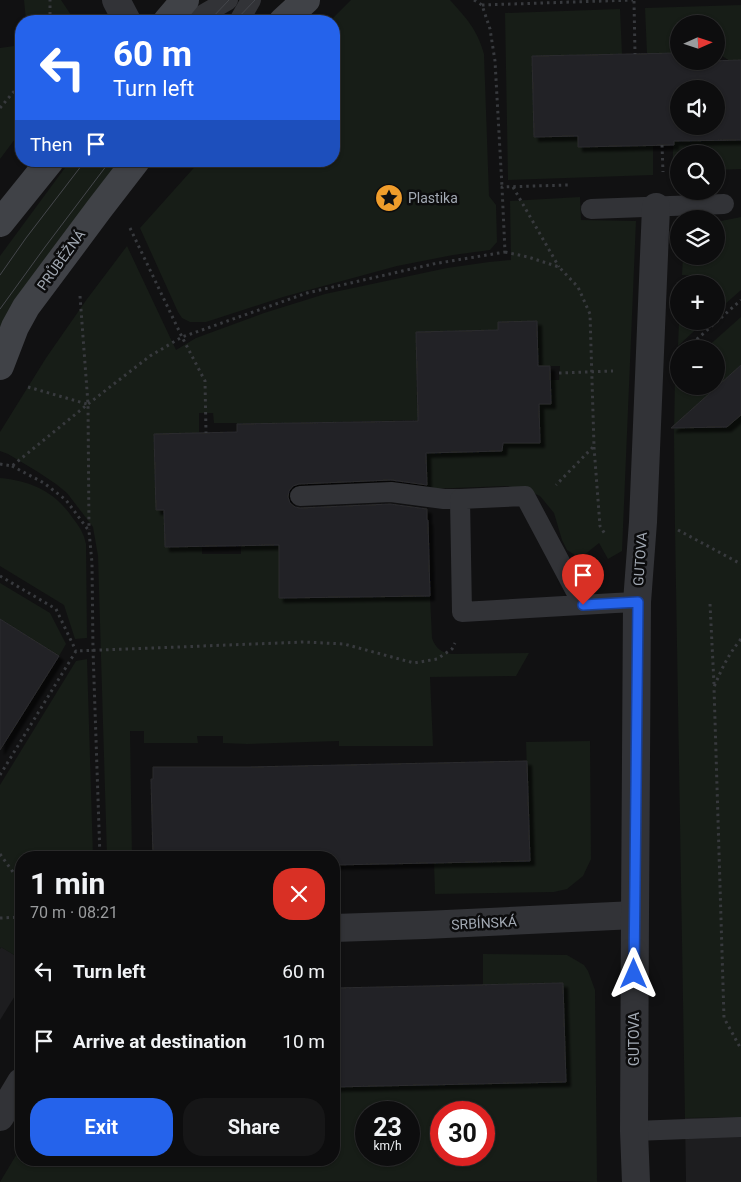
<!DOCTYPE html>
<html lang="en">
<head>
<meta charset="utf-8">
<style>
  body { margin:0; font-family:Roboto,sans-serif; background:#161617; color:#f1f3f6; height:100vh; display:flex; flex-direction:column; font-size:19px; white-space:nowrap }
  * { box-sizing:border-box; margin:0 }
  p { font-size:16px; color:#9a9c9e }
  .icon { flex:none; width:28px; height:28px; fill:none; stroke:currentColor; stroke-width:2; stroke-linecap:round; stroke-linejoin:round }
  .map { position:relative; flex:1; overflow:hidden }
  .sheet { position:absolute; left:15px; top:851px; width:325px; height:315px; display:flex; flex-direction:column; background:#0d0d0e; border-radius:20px; box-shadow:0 1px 4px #0004,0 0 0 1px #2d2d2e }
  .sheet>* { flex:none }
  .guide { position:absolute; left:15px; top:15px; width:325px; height:152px; border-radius:20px; box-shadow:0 1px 4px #0004,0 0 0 1px #2d2d2e; background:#2563eb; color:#fff; overflow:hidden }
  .needle { width:32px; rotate:87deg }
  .buttons { position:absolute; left:670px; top:15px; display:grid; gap:10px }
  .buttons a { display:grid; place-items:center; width:55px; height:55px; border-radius:50%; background:#0d0d0e; box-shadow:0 1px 4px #0004,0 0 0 1px #2d2d2e; font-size:25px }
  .speed { position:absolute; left:355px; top:1101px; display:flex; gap:10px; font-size:25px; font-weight:700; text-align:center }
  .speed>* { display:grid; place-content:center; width:65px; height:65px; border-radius:50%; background:#0d0d0e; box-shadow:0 1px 4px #0004,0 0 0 1px #2d2d2e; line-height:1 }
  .speed small { font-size:12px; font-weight:400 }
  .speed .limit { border:8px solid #d22; background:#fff; color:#111 }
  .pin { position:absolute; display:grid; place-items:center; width:42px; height:42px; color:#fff; margin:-51px -21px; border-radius:50% 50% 50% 0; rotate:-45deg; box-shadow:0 0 5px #0007 }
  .pin .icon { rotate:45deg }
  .me { position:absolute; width:55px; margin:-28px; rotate:0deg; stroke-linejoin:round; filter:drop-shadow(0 0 4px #0008) }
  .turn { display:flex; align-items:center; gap:18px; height:105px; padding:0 15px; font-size:22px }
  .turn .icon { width:65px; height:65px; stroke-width:2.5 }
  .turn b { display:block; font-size:35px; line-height:42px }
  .then { display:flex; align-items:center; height:48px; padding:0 15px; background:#0003; gap:10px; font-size:19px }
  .round { display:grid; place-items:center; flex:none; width:52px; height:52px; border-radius:20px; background:#161617 }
  .summary { display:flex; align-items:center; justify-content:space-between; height:85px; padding:0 15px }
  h1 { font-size:30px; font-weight:700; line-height:38px }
  .button { display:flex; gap:10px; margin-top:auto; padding:10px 15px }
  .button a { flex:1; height:58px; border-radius:20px; background:#2563eb; color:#fff; font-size:20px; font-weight:700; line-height:58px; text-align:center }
  .button a+a { background:#161617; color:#f1f3f6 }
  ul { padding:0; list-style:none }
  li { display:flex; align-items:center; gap:15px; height:70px; padding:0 15px }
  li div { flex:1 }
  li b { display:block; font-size:19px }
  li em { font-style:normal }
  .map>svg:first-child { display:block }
  .built { fill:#1d1d1f }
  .green { fill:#171d17; fill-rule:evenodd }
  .building { fill:#242426; stroke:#2b2b2e; fill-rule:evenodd; filter:url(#shadow) }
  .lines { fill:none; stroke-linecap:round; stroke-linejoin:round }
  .path { stroke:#383a3e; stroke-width:3; stroke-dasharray:2.5 4; stroke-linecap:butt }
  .service { stroke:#323337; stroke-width:20 }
  .minor { stroke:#323337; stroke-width:28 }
  .secondary { stroke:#404247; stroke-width:28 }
  .tram { stroke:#45474c; stroke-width:1 }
  .route-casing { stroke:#184099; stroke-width:12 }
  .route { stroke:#2563eb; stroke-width:9 }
  .labels { text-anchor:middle; stroke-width:5; stroke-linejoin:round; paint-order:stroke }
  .poi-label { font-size:14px; fill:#a2a9b3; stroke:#0c0c0d; text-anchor:start }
  .street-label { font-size:14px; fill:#a2a9b3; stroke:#0c0c0d }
</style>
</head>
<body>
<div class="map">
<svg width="741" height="1182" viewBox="0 0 741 1182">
  <defs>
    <filter id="shadow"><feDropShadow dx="4.5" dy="4.5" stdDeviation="1" flood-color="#0009"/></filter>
  </defs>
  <rect width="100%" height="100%" fill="#111112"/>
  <g class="built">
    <path d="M 1,947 L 21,959 L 21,986 L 0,1020 L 0,949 Z"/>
    <path d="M 741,1117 L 741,1182 L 686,1182 L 685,1118 Z"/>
  </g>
  <g class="green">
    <path d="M 24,0 L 61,0 L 75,21 L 26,21 Z"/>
    <path d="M 351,0 L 450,0 C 467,19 477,29 484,54 L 489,196 L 496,205 L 497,242 L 490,250 L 453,255 L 397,266 L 283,297 L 206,322 L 190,322 L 182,318 L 178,312 L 140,228 L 200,161 L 334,161 L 334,21 L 330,21 Z"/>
    <path d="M 741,5 L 741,60 L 730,61 L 716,52 L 716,24 L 679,24 L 679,53 L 647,54 L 645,8 Z"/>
    <path d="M 620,9 L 622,54 L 532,56 L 534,137 L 578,136 L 578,147 L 653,145 L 653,175 L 508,180 L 505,13 Z"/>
    <path d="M 21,45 L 21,131 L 0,159 L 0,48 Z"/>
    <path d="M 674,132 L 741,140 L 741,169 L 716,170 L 716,154 L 679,154 L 679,173 L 672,173 Z"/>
    <path d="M 70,161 L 125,161 L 48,260 L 0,327 L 0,256 Z"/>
    <path d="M 580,197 L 581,220 L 636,221 L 622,551 L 608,559 L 599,543 L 583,556 L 575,555 L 567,550 L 562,540 L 554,513 L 540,496 L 524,489 L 507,486 L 427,489 L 426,445 L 464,452 L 502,451 L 503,443 L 540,443 L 539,404 L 551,403 L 550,380 L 559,380 L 560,366 L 538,366 L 498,330 L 416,332 L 417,408 L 426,420 L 237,424 L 236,423 L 214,423 L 213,413 L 199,413 L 199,434 L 164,510 L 165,547 L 202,547 L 202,554 L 241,554 L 241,546 L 279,545 L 279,598 L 430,596 L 432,638 C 435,648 442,653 452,654 L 529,653 L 516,676 L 430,677 L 433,746 L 339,746 L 339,741 L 247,744 L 223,743 L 223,736 L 197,736 L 198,743 L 144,743 L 144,731 L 130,731 L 132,857 L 107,857 L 98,556 L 93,527 L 67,493 L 56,484 L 38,472 L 8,454 L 0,451 L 0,432 L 46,358 L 87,299 L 127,246 L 176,350 L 196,338 L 264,313 L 325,294 L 447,268 L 489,262 L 511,260 L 510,201 Z"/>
    <path d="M 741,217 L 741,290 L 716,312 L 716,284 L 709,284 L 709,277 L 682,275 L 683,256 L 716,256 L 716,222 Z"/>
    <path d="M 741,317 L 741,1117 L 685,1118 L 675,528 L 674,435 L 675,375 L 679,372 L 679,386 L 716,386 L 716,349 L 705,349 Z"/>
    <path d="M 679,321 L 705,321 L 678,346 Z"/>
    <path d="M 0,478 C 31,481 54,491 72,517 C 80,528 83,531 86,544 L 87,638 L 75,639 L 64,605 L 0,566 Z"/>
    <path d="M 0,583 L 50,613 L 66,644 L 59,656 L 0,619 Z"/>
    <path d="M 87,659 L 93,857 L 21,858 L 21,959 L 1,947 L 0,949 L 0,785 L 76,661 Z"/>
    <path d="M 590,741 L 591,859 L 583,876 L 567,889 L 554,892 L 435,894 L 434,863 L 530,861 L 526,742 Z"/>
    <path d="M 483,954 L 567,955 L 584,965 L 588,971 L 595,990 L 597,1182 L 567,1181 L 0,1182 L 21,1147 L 21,1160 L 334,1160 L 334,1087 L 565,1082 L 563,983 L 483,985 ZM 366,1112 L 409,1112 L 409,1155 L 366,1155 ZM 441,1112 L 484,1112 L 484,1155 L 441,1155 Z"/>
  </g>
  <g class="building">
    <path d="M 679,53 L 679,62 L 741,60 L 741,140 L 674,141 L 674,145 L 578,147 L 578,136 L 534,137 L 532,56 ZM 679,89 L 716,89 L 716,126 L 679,126 Z"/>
    <path d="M 537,321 L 538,366 L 550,366 L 551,404 L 539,404 L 540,443 L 503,443 L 502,451 L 426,453 L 427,485 L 391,480 L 299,484 L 293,486 L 289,491 L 288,497 L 290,503 L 295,507 L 300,508 L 390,504 L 427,509 L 427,520 L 428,520 L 430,596 L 279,598 L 279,545 L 165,547 L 164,510 L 156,510 L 154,434 L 237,432 L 237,424 L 418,421 L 416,332 L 498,330 L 498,322 Z"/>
    <path d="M 741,365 L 741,415 L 727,427 L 671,428 Z"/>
    <path d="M 0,619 L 59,656 L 0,750 Z"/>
    <path d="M 527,761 L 530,861 L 334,865 L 334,858 L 153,858 L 151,779 L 153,779 L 153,767 L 248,767 Z"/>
    <path d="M 563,983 L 566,1082 L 334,1087 L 334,988 Z"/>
  </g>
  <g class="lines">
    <g class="path">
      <path d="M 474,0 L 482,5 L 490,29 L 495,61 L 502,187"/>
      <path d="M 634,1 L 635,54"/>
      <path d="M 482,5 L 633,0"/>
      <path d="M 50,21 L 50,0"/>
      <path d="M 0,108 L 21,83"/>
      <path d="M 662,145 L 663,172"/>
      <path d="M 513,187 L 559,267"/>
      <path d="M 130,228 L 182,337 L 205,381 L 206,433"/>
      <path d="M 505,252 L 528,257 L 559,267 L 578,287 L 590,314 L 594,446 L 556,485"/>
      <path d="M 80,296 L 88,404 L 89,530"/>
      <path d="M 687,348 L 741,300"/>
      <path d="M 559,373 L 613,371"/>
      <path d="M 28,387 L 87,404"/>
      <path d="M 594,447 L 600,526 L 605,534"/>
      <path d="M 0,464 L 12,466 L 88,404 L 150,356 L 182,337 L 307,293 L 433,264 L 505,252 L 502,187 L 568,185"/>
      <path d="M 12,466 L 44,483 L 66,500 L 89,531 L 92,563 L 93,650 L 100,858"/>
      <path d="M 678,530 L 741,564"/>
      <path d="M 0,576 L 56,609 L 76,651"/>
      <path d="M 710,604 L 714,684"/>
      <path d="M 741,639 C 728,655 722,668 714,687 L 724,1018 L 741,1049"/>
      <path d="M 0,775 L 76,651 L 304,642 L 344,644 L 414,663 L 437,659 L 452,649 L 455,643"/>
      <path d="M 0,854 L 21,883"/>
      <path d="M 0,918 L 21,917"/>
    </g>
    <g class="service">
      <path d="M 192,21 L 228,0"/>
      <path d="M 239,21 L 251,0"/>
      <path d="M 591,209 L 724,204"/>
      <path d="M 300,496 L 391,492 L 444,499 L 460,499"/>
      <path d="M 583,605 L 525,496 L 460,499 L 462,612 L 615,603 L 637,602"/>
      <path d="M 634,1131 L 741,1127"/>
    </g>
    <g class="minor">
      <path d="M 116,0 L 127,21"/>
      <path d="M 334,928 L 425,925 L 635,915"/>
      <path d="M 0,1117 L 21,1082"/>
      <path d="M 636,1182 L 634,1131 L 635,915 L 637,602 L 643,522 L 656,207"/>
    </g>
    <g class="secondary">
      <path d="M 167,21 L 185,0"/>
      <path d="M 283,21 L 306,0"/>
      <path d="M 0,223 L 50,161"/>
      <path d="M 0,366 L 15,327 L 26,307 L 99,209 L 136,161"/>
    </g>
    <g class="tram">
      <path d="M 209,21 L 229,0"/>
      <path d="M 235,21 L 255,0"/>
      <path d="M 0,275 L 26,238 L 85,161"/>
      <path d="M 0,309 L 45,247 L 110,161"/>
    </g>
  </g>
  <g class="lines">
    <g class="route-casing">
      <path id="route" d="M 583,605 L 638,602 L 634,974"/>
    </g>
    <use href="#route" class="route"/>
  </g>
  <defs>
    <g id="sight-disc" transform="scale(1.4375)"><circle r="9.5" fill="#f09d2b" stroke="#0c0c0d"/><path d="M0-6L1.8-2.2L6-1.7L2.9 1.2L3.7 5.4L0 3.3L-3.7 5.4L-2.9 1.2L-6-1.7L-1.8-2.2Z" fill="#111"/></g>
  </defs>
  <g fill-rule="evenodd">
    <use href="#sight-disc" x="389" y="198"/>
  </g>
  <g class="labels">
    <g class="poi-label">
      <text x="408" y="203">Plastika</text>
    </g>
    <g class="street-label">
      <text transform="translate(61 260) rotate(-54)" y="5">PRŮBĚŽNÁ</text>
      <text transform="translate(640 559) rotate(-86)" y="5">GUTOVA</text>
      <text transform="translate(484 923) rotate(-3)" y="5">SRBÍNSKÁ</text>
      <text transform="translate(634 1039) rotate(-90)" y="5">GUTOVA</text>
    </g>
  </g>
</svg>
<div class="buttons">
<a><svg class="needle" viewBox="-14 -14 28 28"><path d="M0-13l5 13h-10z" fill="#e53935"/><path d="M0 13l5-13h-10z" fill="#9a9c9e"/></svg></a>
<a><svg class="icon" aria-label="sound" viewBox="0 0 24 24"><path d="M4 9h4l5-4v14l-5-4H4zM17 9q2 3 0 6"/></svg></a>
<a><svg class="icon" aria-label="search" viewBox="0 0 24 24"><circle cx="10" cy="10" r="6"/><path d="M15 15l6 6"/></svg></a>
<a><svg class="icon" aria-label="layers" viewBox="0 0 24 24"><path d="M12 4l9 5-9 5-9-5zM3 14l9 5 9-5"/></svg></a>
<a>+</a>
<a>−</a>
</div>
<div class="speed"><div>23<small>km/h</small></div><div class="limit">30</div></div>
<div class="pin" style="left:583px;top:605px;background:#d93025"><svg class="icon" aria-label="arrive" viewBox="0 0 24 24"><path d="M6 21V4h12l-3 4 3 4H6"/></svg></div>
<svg class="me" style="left:634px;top:974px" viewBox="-20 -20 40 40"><path d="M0-17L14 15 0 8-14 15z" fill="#2563eb" stroke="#fff" stroke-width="4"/></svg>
<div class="guide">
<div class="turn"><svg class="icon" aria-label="left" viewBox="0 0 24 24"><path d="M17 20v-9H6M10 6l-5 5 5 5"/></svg><div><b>60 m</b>Turn left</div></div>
<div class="then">Then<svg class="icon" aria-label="arrive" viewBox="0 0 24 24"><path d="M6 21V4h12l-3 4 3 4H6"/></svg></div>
</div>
<section class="sheet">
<div class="summary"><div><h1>1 min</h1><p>70 m · 08:21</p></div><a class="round" style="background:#d93025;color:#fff"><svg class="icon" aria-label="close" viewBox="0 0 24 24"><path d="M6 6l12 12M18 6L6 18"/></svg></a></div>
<ul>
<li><svg class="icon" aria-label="left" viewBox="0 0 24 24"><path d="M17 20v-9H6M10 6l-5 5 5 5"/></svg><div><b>Turn left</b></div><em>60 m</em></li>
<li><svg class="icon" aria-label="arrive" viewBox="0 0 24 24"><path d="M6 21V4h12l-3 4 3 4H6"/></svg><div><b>Arrive at destination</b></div><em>10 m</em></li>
</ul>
<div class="button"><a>Exit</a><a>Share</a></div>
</section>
</div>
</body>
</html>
